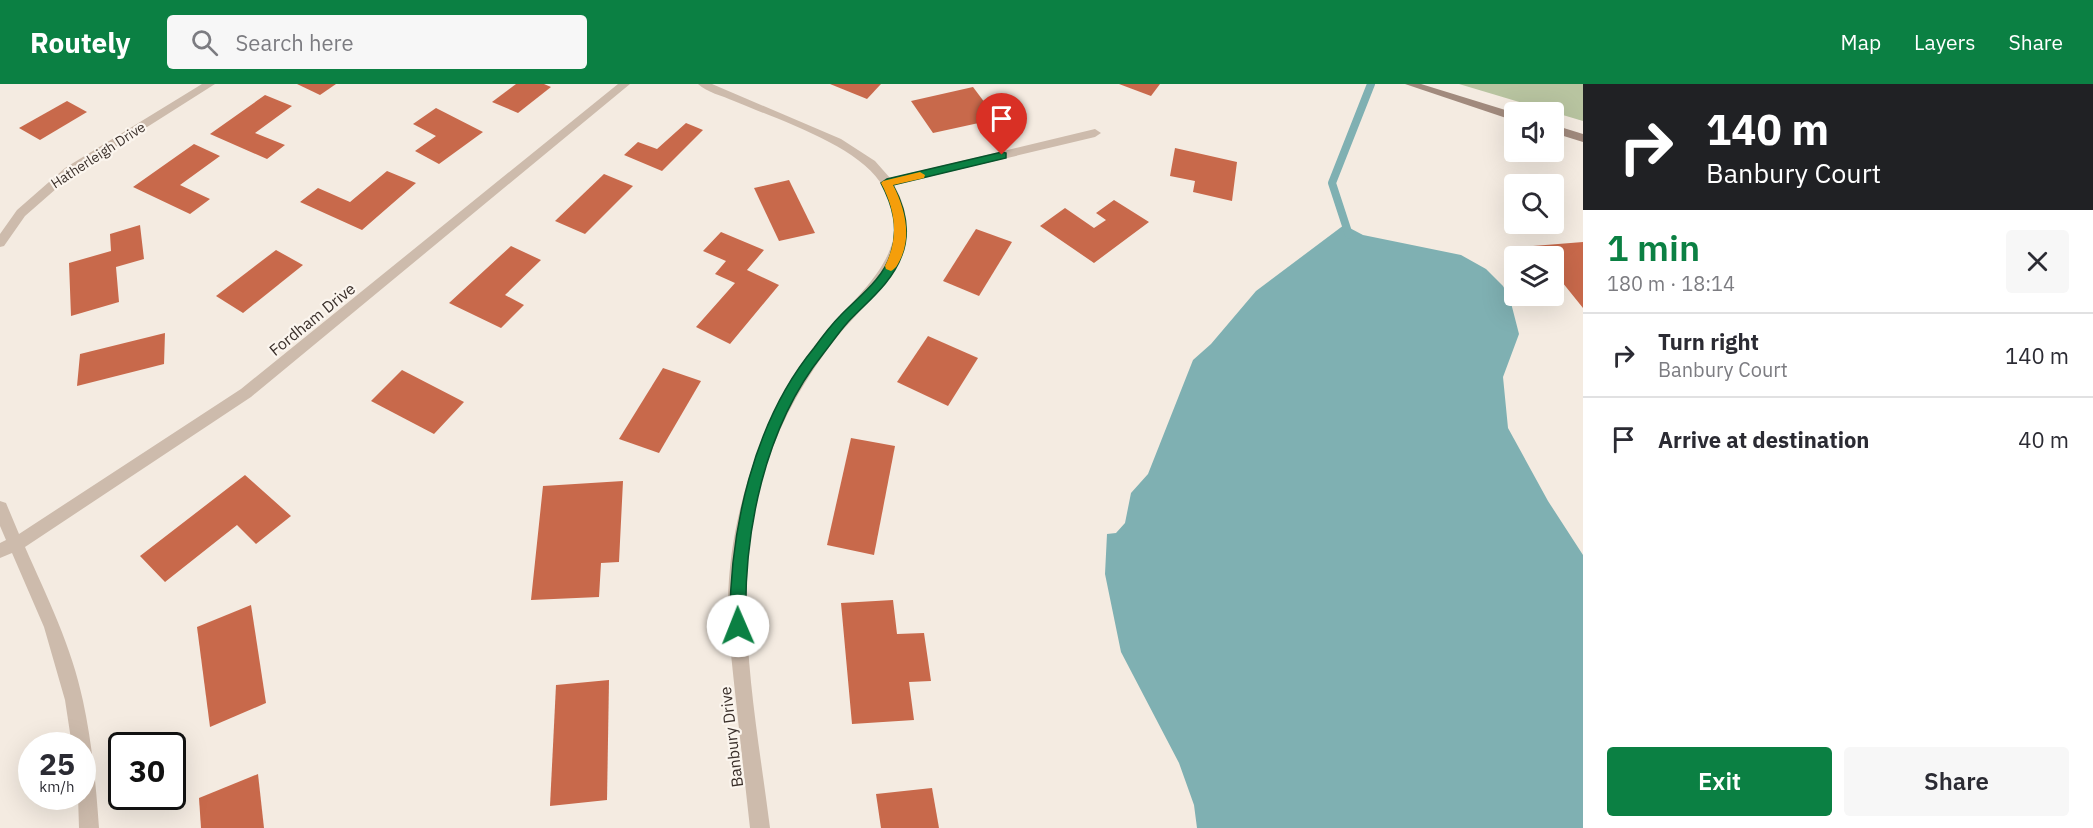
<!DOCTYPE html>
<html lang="en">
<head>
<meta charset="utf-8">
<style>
  body { margin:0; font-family:"IBM Plex Sans",sans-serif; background:#f7f7f7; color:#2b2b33; height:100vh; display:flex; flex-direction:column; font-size:22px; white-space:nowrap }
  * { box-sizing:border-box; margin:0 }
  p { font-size:20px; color:#7c7c81 }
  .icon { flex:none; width:33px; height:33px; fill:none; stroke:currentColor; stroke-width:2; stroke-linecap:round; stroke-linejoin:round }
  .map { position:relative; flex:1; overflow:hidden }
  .details { display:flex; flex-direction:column; background:#fff; width:510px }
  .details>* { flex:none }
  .guide { background:#202124; color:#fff; overflow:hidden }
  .buttons { position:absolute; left:1504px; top:18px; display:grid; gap:12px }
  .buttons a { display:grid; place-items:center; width:60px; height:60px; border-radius:6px; background:#fff; box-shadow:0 6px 24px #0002; font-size:30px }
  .speed { position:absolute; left:18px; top:648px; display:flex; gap:12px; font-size:30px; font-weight:700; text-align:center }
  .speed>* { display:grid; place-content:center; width:78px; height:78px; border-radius:50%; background:#fff; box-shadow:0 6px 24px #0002; line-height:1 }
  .speed small { font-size:15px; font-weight:400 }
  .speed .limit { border:3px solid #111; border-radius:9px; background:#fff; color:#111 }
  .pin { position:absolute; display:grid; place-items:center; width:51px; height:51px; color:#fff; margin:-62px -26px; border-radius:50% 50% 50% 0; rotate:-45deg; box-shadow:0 0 6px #0007 }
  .pin .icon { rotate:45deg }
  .me { position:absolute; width:66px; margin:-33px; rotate:359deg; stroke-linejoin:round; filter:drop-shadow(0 0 4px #0008) }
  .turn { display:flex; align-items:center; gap:21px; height:126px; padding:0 24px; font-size:27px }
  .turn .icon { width:78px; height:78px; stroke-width:2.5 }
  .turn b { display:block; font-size:42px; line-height:51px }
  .round { display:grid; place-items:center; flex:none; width:63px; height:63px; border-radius:6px; background:#f7f7f7 }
  .headline { display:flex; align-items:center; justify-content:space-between; height:102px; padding:0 24px }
  h1 { font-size:36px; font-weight:600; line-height:45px; color:#0b8043 }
  .cta { display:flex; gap:12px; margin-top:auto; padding:12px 24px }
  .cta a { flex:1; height:69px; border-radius:6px; background:#0b8043; color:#fff; font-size:24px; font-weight:600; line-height:69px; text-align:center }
  .cta a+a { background:#f7f7f7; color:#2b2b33 }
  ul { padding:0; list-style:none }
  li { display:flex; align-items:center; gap:18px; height:84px; padding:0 24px; border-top:2px solid #e1e1e2 }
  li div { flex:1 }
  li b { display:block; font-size:22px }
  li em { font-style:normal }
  header { display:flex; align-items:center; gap:36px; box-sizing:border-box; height:84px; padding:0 30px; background:#0b8043; color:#fff }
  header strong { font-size:28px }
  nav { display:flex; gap:33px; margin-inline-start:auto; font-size:21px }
  .search { width:420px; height:54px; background:#f7f7f7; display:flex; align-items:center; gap:15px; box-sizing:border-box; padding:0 21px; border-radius:6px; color:#7c7c81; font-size:22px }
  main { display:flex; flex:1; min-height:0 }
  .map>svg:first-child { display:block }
  .green { fill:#b8c4a0 }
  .water { fill:#7fb0b2 }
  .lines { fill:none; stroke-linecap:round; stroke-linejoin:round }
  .stream { stroke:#7fb0b2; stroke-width:8 }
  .building { fill:#c8694b }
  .street { fill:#cdbbac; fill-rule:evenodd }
  .secondary { fill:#a18a7d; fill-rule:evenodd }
  .route { fill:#0b8043; stroke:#07532c; stroke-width:1.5 }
  .slow { fill:#f59e0b }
  .labels { text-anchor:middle; stroke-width:4.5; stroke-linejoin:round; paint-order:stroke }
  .far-street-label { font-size:14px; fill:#3b302b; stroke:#fbf5ee }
  .street-label { font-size:16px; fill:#3b302b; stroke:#fbf5ee }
</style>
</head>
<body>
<header>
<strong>Routely</strong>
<div class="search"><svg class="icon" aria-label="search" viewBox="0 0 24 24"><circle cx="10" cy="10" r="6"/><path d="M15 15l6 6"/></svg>Search here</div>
<nav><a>Map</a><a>Layers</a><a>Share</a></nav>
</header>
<main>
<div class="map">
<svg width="1583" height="744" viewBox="0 0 1583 744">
  <rect width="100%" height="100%" fill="#f4ebe1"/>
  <path class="green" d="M 1459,0 L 1583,0 L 1583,37 Z"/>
  <path class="water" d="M 1344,141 L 1363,151 L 1461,171 L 1486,185 L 1503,202 L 1510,215 L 1519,250 L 1503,293 L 1508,344 L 1548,417 L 1583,471 L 1583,744 L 1197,744 L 1194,721 L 1179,679 L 1121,568 L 1105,490 L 1107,450 L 1116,449 L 1125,439 L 1131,409 L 1148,390 L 1193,276 L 1211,260 L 1256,207 Z"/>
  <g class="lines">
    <path class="stream" d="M 1349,151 L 1332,99 L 1371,0"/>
  </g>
  <g class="building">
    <path d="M 297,0 L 336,0 L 320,11 Z"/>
    <path d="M 516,0 L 544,0 L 551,3 L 518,29 L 492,18 Z"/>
    <path d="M 830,0 L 881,0 L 867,15 Z"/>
    <path d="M 1119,0 L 1160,0 L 1151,12 Z"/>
    <path d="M 973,3 L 997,35 L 933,49 L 911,17 Z"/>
    <path d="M 265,11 L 292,22 L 255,49 L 285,61 L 267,75 L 210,50 Z"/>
    <path d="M 67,17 L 87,28 L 40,56 L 19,44 Z"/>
    <path d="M 436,24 L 483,48 L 439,80 L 415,67 L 436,52 L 413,40 Z"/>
    <path d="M 686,39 L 703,46 L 662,87 L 624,71 L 638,58 L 657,65 Z"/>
    <path d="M 194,60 L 220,72 L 180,101 L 210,115 L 190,130 L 133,103 Z"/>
    <path d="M 1175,64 L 1237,78 L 1232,117 L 1193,108 L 1195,97 L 1170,92 Z"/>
    <path d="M 387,87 L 416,99 L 362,146 L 300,118 L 318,104 L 350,118 Z"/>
    <path d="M 604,90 L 633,102 L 585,150 L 555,137 Z"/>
    <path d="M 789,96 L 815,149 L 779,157 L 754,104 Z"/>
    <path d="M 1114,116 L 1149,138 L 1094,179 L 1040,142 L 1065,124 L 1094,144 L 1106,136 L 1096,129 Z"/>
    <path d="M 140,141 L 144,175 L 116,183 L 119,218 L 71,232 L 69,179 L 111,167 L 110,150 Z"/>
    <path d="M 976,145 L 1012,158 L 979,212 L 943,197 Z"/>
    <path d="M 721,148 L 764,166 L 747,186 L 779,201 L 730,260 L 696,243 L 735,199 L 715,190 L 726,177 L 703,167 Z"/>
    <path d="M 1583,158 L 1583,224 L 1554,188 L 1554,172 L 1541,172 L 1533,162 Z"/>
    <path d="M 511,162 L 541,176 L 505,211 L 524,221 L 501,244 L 449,219 Z"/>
    <path d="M 276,166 L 303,181 L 243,229 L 216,212 Z"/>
    <path d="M 165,249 L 164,280 L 77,302 L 80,270 Z"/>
    <path d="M 928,252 L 978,274 L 948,322 L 897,298 Z"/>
    <path d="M 663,284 L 701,297 L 659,369 L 619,355 Z"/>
    <path d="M 402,286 L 464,318 L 434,350 L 371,317 Z"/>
    <path d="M 851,354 L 895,362 L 874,471 L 827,461 Z"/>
    <path d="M 245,391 L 291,432 L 256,460 L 237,441 L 165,498 L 140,472 Z"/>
    <path d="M 623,397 L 619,478 L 601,479 L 599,513 L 531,516 L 543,402 Z"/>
    <path d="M 893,516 L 897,550 L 924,549 L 931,597 L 909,598 L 914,636 L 852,640 L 841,519 Z"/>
    <path d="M 251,521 L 266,619 L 210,643 L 197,543 Z"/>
    <path d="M 609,596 L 607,716 L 550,722 L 556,601 Z"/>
    <path d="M 258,690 L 264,744 L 201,744 L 199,714 Z"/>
    <path d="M 932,704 L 939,744 L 881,744 L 876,710 Z"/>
  </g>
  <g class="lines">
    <g class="street">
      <path d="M 202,0 L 215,0 L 73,90 L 25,132 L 4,162 L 0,163 L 0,150 L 17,126 L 65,84 Z"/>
      <path d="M 618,0 L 630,0 L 251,313 L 25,463 C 47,513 72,563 83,617 C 92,659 96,701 99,744 L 79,744 L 78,712 L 82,712 L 82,662 L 72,662 L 65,616 L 44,543 L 12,469 L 0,474 L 0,459 L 6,456 L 0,442 L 0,417 L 6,419 L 19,450 L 241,305 Z"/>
      <path d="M 698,0 L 712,0 L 841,55 L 875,77 L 890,94 L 1095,45 L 1101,49 L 1095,53 L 894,101 C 932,167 875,207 837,253 C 818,277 802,302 788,329 C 720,464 752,602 770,744 L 750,744 C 745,699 740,654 735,608 C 732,578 728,548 728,518 C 729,455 745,394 770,337 C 784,307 801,278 822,252 C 859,207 924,163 880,98 C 854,60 776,35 734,17 C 723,12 706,8 698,0 Z"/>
    </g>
    <g class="secondary">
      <path d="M 1405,0 L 1421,0 L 1515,29 L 1515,37 Z"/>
      <path d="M 1554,41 L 1583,50 L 1583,58 L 1554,49 Z"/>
    </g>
  </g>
  <path class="route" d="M 1002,68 L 1006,69 L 1006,74 L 893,101 C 905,123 911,147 902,171 C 892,199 868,217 848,238 C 839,248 831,260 823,270 C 764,344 743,450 746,542 L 743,547 L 738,549 L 733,547 L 730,542 C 729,448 753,338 814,264 C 822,253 830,242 840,232 C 858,213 883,196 891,169 C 899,144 893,122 881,99 L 887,95 Z"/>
  <path class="slow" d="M 920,88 L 925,91 L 924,94 L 893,101 C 905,124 912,152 900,176 C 897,182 896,184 891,187 L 886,185 L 885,182 C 899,154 896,127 881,99 L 883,97 Z"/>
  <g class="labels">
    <g class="far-street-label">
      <text transform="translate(98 71) rotate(-33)" y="5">Hatherleigh Drive</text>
    </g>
    <g class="street-label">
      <text transform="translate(312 235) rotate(-39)" y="6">Fordham Drive</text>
      <text transform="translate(731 653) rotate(-97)" y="6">Banbury Drive</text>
    </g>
  </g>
</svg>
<div class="buttons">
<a><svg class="icon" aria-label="sound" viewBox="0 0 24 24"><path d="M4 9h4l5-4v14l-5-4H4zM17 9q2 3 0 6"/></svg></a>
<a><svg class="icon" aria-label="search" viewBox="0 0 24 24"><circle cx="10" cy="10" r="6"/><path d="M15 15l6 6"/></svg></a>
<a><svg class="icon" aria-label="layers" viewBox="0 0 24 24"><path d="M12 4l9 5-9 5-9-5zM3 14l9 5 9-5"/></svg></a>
</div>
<div class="speed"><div>25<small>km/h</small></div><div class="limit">30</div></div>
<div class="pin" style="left:1002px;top:71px;background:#d93025"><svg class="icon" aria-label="arrive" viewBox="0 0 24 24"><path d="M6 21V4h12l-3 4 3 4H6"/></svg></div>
<svg class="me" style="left:738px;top:542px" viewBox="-20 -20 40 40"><circle r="19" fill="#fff"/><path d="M0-13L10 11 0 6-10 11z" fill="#0b8043"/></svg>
</div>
<section class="details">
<div class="guide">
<div class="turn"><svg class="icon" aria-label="right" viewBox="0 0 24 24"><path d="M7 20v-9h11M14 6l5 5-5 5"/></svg><div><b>140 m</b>Banbury Court</div></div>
</div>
<div class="headline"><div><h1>1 min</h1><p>180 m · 18:14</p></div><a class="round"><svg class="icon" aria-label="close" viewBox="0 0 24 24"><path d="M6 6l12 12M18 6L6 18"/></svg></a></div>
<ul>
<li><svg class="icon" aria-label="right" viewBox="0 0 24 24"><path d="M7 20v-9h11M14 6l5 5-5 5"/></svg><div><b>Turn right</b><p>Banbury Court</p></div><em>140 m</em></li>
<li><svg class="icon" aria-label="arrive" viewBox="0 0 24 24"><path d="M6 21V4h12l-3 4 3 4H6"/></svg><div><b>Arrive at destination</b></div><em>40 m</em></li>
</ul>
<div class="cta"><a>Exit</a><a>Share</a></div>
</section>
</main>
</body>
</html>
